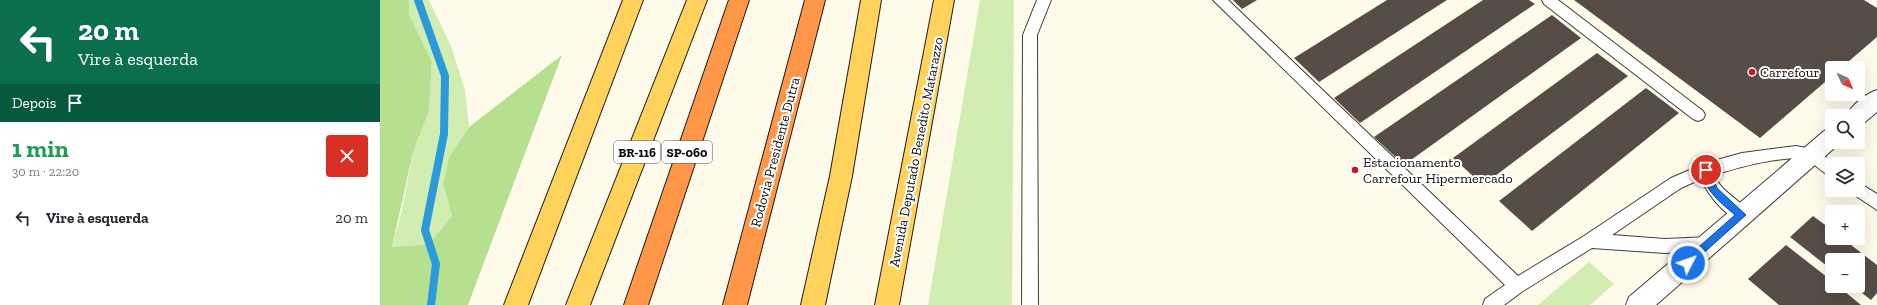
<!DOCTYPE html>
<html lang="pt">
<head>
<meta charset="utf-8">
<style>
  body { margin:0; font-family:"Zilla Slab",serif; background:#f7f7f7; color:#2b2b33; height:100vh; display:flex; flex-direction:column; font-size:15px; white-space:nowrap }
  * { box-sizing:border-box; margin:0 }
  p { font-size:13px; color:#7c7c81 }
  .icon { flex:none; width:22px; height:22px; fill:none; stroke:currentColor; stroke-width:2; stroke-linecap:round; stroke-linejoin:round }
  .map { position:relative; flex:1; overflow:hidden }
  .panel { display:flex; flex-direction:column; background:#fff; width:380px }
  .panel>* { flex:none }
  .top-card { background:#0b6e4f; color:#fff; overflow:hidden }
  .needle { width:26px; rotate:135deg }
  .fabs { position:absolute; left:1445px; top:61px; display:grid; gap:8px }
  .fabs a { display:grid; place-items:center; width:40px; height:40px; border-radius:4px; background:#fff; box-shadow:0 4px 16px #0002; font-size:20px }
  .pin { position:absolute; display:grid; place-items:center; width:34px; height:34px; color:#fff; margin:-17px; border:2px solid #fff; border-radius:50%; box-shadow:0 1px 4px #0007 }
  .me { position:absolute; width:44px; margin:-22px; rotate:49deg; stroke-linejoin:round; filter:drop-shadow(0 0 3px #0008) }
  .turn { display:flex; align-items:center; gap:14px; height:84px; padding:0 12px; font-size:18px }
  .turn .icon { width:52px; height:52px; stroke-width:2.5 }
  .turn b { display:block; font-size:28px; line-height:34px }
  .then { display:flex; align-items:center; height:38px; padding:0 12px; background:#0003; gap:8px; font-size:15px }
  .round { display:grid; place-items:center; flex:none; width:42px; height:42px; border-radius:4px; background:#f7f7f7 }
  .head { display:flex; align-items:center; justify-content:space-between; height:68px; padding:0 12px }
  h1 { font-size:24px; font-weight:800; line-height:30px; color:#1e9e55 }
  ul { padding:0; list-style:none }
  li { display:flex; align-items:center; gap:12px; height:56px; padding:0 12px }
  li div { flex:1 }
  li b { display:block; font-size:15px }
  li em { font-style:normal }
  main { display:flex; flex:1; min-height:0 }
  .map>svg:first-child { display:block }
  .green { fill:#d2edb1 }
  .forest { fill:#b6e08f }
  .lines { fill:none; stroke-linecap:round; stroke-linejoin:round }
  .stream { stroke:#2a9adb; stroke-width:8 }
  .building { fill:#564d47 }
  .service-casing { stroke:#3f3f3f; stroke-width:2 }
  .minor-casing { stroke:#3f3f3f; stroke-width:2 }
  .primary-casing { stroke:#1d1d1d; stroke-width:2 }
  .motorway-casing { stroke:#1d1d1d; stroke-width:2 }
  .service { fill:#fff; fill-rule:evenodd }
  .minor { fill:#fff; fill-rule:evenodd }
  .primary { fill:#ffd25b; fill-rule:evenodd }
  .motorway { fill:#ff9749; fill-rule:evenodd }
  .route { fill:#1a73e8; stroke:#114b97 }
  .poi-dot { fill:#ca1725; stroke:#fff; stroke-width:1.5 }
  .labels { text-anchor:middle; stroke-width:4; stroke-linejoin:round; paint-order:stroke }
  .shield { fill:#fff; stroke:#555; stroke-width:1 }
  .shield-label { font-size:13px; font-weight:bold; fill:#0c0c0c }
  .poi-label { font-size:14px; fill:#0c0c0c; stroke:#fff; text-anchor:start }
  .street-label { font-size:14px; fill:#0c0c0c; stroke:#fff }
</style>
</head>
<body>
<main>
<section class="panel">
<div class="top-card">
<div class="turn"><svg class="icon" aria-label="left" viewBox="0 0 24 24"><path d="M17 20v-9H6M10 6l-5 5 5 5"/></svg><div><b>20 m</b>Vire à esquerda</div></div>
<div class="then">Depois<svg class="icon" aria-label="arrive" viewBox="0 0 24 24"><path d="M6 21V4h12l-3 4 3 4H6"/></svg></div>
</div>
<div class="head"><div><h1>1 min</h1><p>30 m · 22:20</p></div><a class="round" style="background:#d93025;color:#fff"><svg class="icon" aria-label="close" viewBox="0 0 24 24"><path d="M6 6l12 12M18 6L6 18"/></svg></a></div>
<ul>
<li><svg class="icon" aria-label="left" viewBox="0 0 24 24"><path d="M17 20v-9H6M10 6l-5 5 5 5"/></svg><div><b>Vire à esquerda</b></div><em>20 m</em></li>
</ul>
</section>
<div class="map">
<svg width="1497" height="305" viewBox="0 0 1497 305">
  <rect width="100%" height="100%" fill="#fffbeb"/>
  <g class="green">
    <path d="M 29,0 L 49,0 L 71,46 L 85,90 L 89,127 L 69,157 L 63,184 L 72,216 L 49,244 L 12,247 L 22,210 L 33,152 L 49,111 L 52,62 L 29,14 Z"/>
    <path d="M 600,0 L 634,0 L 632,305 L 548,305 Z"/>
    <path d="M 1209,262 L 1234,284 L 1210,305 L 1158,305 Z"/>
  </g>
  <path class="forest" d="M 0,0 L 29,0 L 29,14 L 52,62 L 49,111 L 33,152 L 12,247 L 49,244 L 72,216 L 63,184 L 69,157 L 89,127 L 182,55 L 88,305 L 0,305 Z"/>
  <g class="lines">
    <path class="stream" d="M 38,0 L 65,76 L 64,134 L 45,230 L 56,264 L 51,305"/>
  </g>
  <g class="building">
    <path d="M 853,0 L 877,0 L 862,9 Z"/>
    <path d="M 1007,0 L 1067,0 L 939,82 L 914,58 Z"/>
    <path d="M 1103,0 L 1149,0 L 1155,4 L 980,123 L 954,98 Z"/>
    <path d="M 1194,0 L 1484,0 L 1497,8 L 1497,37 L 1461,68 L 1452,68 L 1452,76 L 1380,138 Z"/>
    <path d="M 1172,15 L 1201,38 L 1024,165 L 994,137 Z"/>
    <path d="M 1217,53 L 1248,76 L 1103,185 L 1073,158 Z"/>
    <path d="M 1266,88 L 1299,113 L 1152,231 L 1119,201 Z"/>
    <path d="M 1433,216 L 1452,230 L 1452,238 L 1462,238 L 1497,265 L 1497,293 L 1491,300 L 1473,286 L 1478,286 L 1478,260 L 1452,260 L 1452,270 L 1410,237 Z"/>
    <path d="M 1406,245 L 1452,281 L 1452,286 L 1458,286 L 1481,305 L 1399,305 L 1368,279 Z"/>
  </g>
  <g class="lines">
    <g class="service-casing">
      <g id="service">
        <path d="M 657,0 L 671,0 L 657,35 L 658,305 L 642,305 L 643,35 Z"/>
        <path d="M 833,0 L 848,0 L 1138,276 L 1204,236 L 1291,178 L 1326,163 L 1362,153 L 1416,146 L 1436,150 L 1455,164 L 1452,164 L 1452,177 C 1442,173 1435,163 1426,160 C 1406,154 1355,168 1335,175 C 1340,193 1362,199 1370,215 L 1368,220 L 1362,222 C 1344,215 1329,196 1321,179 L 1301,188 L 1232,235 L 1285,239 L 1330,237 L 1336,239 L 1338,244 L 1336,249 L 1330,251 L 1285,253 L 1212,248 L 1143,291 L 1124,305 L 1103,305 L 1105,299 L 1125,285 Z"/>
        <path d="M 1162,0 L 1178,0 L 1323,111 L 1325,115 L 1323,119 L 1318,121 L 1313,119 L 1164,4 Z"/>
        <path d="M 1478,182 L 1497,194 L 1497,210 L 1473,194 L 1471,190 L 1478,190 Z"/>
      </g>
    </g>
    <g class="minor-casing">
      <g id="minor">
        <path d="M 1497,90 L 1497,112 L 1485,122 L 1478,124 L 1478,116 L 1466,116 C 1472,105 1485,94 1497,90 Z"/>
        <path d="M 1452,128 L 1452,142 L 1460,142 L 1460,143 L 1276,305 L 1246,305 L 1249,297 L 1444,131 Z"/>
      </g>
    </g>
    <g class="primary-casing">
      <g id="primary">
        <path d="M 243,0 L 263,0 L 148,305 L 124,305 Z"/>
        <path d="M 307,0 L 327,0 L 210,305 L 186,305 Z"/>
        <path d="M 481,0 L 501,0 L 472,176 L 445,305 L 421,305 L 450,176 Z"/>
        <path d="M 554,0 L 574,0 L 519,305 L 495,305 Z"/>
      </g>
    </g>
    <g class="motorway-casing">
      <g id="motorway">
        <path d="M 349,0 L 369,0 L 268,305 L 244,305 Z"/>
        <path d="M 425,0 L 445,0 L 367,305 L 343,305 Z"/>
      </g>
    </g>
    <use href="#service" class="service"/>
    <use href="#minor" class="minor"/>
    <use href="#primary" class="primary"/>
    <use href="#motorway" class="motorway"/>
  </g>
  <path class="route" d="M 1326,166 L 1329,167 L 1337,188 L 1366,215 L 1308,267 L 1304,266 L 1303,263 L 1304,260 L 1355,215 C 1340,202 1325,191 1321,170 Z"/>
  <g class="poi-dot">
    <circle cx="1372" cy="72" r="4"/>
    <circle cx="975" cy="170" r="4"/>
  </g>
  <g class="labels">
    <g class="shield">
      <rect x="234" y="141" width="46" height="22" rx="3"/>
      <rect x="282" y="141" width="50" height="22" rx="3"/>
    </g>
    <g class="shield-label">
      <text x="257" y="157">BR-116</text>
      <text x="307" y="157">SP-060</text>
    </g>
    <g class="poi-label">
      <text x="1380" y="77">Carrefour</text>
      <text x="983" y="167">Estacionamento<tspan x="983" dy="16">Carrefour Hipermercado</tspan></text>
    </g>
    <g class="street-label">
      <text transform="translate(395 152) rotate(-75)" y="5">Rodovia Presidente Dutra</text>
      <text transform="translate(536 152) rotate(-79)" y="5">Avenida Deputado Benedito Matarazzo</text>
    </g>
  </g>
</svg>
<div class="fabs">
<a><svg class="needle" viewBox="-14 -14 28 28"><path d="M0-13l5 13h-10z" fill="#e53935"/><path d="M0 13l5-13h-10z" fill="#7c7c81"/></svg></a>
<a><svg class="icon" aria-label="search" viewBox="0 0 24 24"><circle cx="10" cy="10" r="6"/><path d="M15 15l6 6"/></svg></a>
<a><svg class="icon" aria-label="layers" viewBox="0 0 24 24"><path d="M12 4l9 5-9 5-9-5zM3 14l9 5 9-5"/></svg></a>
<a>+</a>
<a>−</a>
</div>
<div class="pin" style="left:1326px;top:170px;background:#d93025"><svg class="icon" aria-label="arrive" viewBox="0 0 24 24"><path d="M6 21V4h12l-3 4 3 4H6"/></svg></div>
<svg class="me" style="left:1308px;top:263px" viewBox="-20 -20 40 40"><circle r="17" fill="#1a73e8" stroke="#fff" stroke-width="3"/><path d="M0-11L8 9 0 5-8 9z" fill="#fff"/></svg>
</div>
</main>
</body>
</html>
